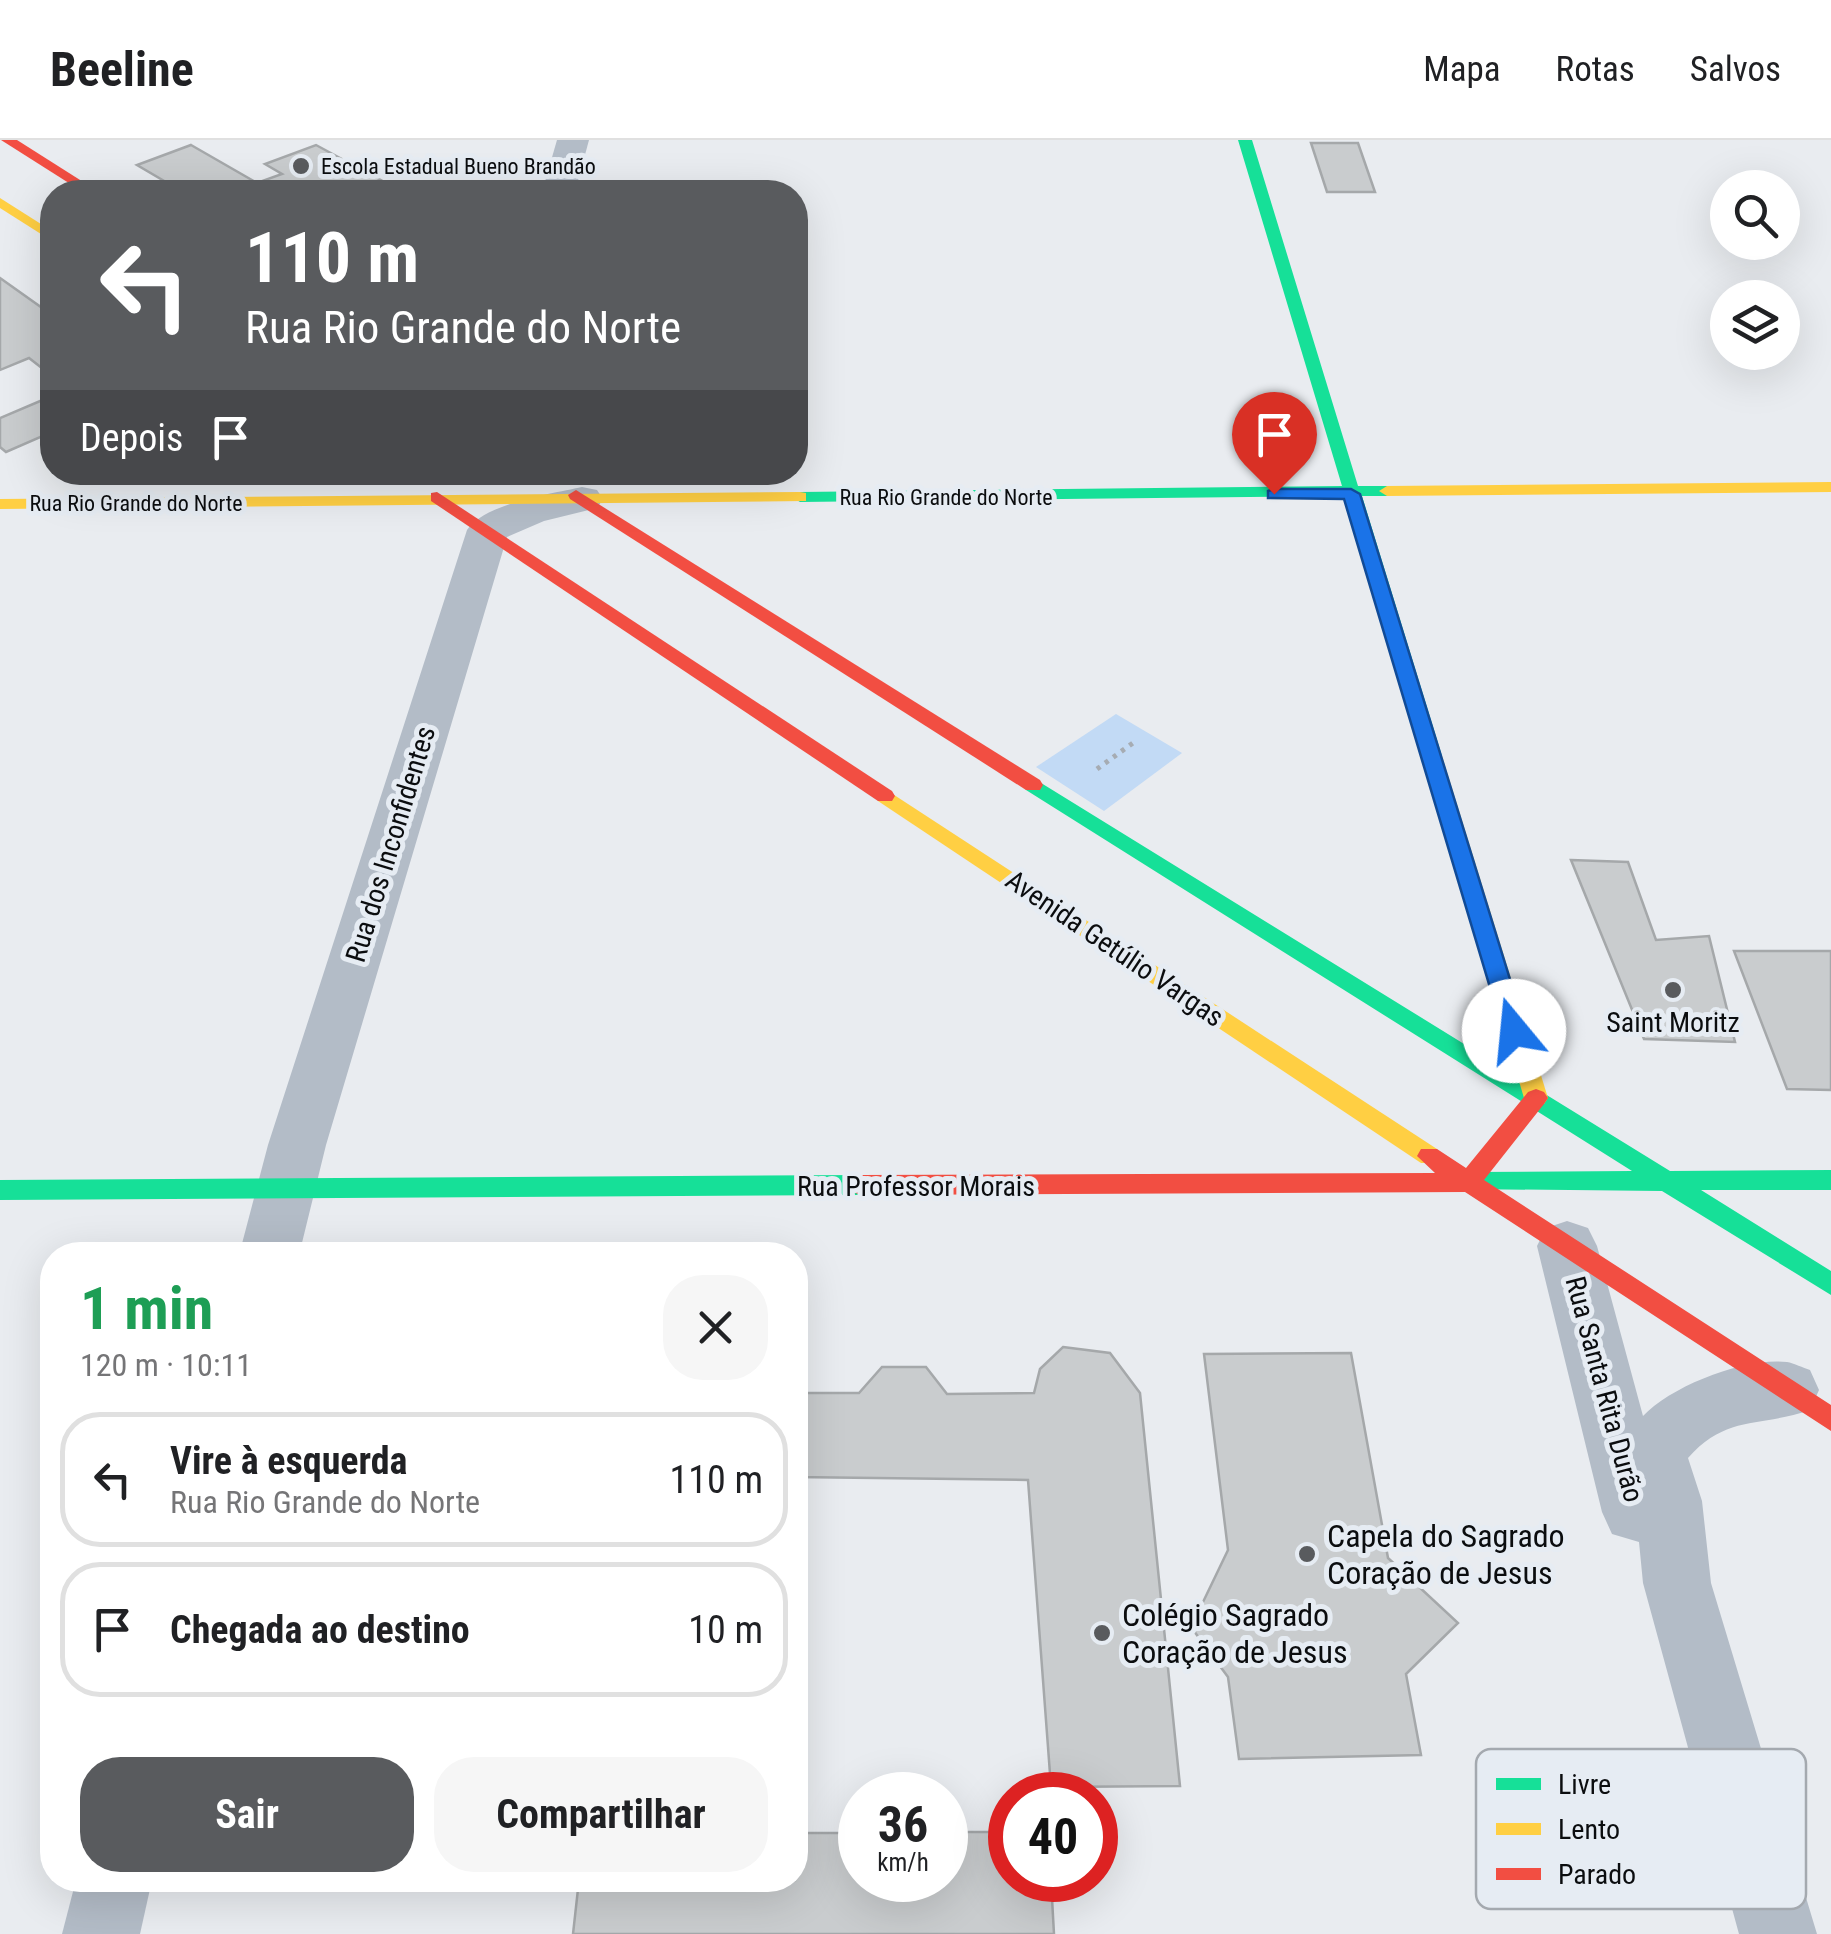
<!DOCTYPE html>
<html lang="pt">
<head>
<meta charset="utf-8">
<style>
  body { margin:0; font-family:"Roboto Condensed",sans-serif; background:#f6f6f6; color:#202124; height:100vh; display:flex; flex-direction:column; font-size:38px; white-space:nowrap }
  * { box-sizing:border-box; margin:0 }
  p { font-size:32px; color:#757577 }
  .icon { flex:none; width:55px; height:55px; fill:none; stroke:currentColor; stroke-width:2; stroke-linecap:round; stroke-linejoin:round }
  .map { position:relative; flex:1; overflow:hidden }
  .drawer { position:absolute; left:40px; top:1102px; width:768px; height:650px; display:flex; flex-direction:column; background:#fff; border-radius:40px; box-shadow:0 10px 40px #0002 }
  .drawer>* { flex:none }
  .hud { position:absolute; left:40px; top:40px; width:768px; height:305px; border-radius:40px; box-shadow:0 10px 40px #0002; background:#595b5e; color:#fff; overflow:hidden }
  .fabs { position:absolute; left:1710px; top:30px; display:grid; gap:20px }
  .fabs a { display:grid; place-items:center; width:90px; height:90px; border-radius:50%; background:#fff; box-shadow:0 10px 40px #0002; font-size:50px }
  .speed { position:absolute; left:838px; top:1632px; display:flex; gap:20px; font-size:50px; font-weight:700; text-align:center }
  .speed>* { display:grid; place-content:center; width:130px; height:130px; border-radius:50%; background:#fff; box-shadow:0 10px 40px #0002; line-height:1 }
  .speed small { font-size:25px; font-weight:400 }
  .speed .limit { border:15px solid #d22; background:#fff; color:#111 }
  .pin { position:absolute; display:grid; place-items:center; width:85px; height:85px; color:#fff; margin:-102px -42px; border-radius:50% 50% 50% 0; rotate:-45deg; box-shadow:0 0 10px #0007 }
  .pin .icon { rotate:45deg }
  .me { position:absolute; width:110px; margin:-55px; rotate:343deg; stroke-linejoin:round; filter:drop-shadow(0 0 8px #0008) }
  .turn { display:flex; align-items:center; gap:35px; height:210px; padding:0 40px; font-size:45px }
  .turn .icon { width:130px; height:130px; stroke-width:2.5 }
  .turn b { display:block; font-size:70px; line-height:85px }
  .then { display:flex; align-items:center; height:95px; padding:0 40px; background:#0003; gap:20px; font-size:38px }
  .round { display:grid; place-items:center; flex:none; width:105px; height:105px; border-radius:40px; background:#f6f6f6 }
  .head { display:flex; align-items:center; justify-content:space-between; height:170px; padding:0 40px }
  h1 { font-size:60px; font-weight:700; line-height:75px; color:#1e9e55 }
  .button { display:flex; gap:20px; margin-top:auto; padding:20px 40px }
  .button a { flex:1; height:115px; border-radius:40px; background:#595b5e; color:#fff; font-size:40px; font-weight:700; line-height:115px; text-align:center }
  .button a+a { background:#f6f6f6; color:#202124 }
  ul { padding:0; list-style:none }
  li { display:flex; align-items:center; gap:30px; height:135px; margin:0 20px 15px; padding:0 20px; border:5px solid #e0e0e0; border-radius:40px }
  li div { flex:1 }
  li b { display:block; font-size:38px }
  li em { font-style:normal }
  header { display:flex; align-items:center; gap:60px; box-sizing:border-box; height:140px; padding:0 50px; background:#fff; border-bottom:2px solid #e0e0e0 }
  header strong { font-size:48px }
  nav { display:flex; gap:55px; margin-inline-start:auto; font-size:35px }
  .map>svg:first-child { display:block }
  .green { fill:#c2daf5 }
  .building { fill:#c9ccce; stroke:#a5a8aa; stroke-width:2.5 }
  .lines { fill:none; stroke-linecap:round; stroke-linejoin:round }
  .path { stroke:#a6acb3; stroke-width:5; stroke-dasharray:4 6; stroke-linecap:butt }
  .street { fill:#b3bcc7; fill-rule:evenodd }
  .fast { fill:#16e098; fill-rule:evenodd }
  .slow { fill:#ffcf43; fill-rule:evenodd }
  .jam { fill:#f24e42; fill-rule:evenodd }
  .route { fill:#1a73e8; stroke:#114b97; stroke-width:2.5 }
  .poi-dot { fill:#595b5e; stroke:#e6ecf3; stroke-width:4 }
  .labels { text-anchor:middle; stroke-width:10; stroke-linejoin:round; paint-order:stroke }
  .far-poi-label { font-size:22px; fill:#0b0d0f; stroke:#e6ecf3; text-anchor:start }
  .far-street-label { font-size:22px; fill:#0b0d0f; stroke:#e6ecf3 }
  .street-label { font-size:28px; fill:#0b0d0f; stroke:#e6ecf3 }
  .poi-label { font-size:28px; fill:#0b0d0f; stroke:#e6ecf3 }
  .near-poi-label { font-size:32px; fill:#0b0d0f; stroke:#e6ecf3; text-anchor:start }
  .key { fill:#e6ecf3; stroke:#a4a9af; stroke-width:2.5 }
  .key-label { font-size:28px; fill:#0b0d0f }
</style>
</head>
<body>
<header>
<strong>Beeline</strong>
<nav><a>Mapa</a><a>Rotas</a><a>Salvos</a></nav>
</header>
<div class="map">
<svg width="1831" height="1794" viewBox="0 0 1831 1794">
  <rect width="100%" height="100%" fill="#e9ecf0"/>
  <path class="green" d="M 1116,574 L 1182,613 L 1104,671 L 1036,627 Z"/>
  <g class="building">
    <path d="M 1311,3 L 1358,3 L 1375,52 L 1327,52 Z"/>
    <path d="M 191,5 L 257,43 L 282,34 L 265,24 L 316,5 L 403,52 L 183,52 L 137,25 Z"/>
    <path d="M 0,138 L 52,175 L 52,236 L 29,218 L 0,230 Z"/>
    <path d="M 52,256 L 52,292 L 6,312 L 0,307 L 0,278 Z"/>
    <path d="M 1571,720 L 1628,722 L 1656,800 L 1709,796 L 1735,902 L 1644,899 Z"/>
    <path d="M 1734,811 L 1831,811 L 1831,950 L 1787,949 Z"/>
    <path d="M 1063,1207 L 1110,1213 L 1140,1253 L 1180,1646 L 1051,1647 L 1028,1340 L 795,1337 L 795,1253 L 859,1253 L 882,1227 L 926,1227 L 947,1254 L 1034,1253 L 1040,1229 Z"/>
    <path d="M 1351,1213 L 1388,1418 L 1458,1483 L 1406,1534 L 1421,1615 L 1239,1619 L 1228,1537 L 1191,1487 L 1228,1410 L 1204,1214 Z"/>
    <path d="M 945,1692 L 1010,1692 L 1010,1740 L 1051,1740 L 1054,1794 L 573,1794 L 579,1740 L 795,1740 L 795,1693 L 860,1693 L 860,1740 L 945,1740 Z"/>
  </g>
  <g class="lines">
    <path class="path" d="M 1097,629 L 1137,600"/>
    <g class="street">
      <path d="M 557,0 L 589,0 L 575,52 L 542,52 Z"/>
      <path d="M 582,347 L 597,350 L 603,359 L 597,368 L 544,381 L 507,397 L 326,1005 L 299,1115 L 239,1115 L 268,1005 L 467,390 C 485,363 551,354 582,347 Z"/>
      <path d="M 1567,1081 L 1588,1088 L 1597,1106 L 1643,1276 C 1671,1246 1745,1217 1787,1222 C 1794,1223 1803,1228 1810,1230 L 1819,1250 L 1810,1270 C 1759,1288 1727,1274 1688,1318 L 1702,1361 L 1711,1443 L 1817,1794 L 1739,1794 L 1643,1443 L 1639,1402 L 1612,1394 L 1602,1372 L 1537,1106 L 1546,1088 Z"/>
      <path d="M 76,1740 L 152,1740 L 140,1794 L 62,1794 Z"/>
    </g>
    <g class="fast">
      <path d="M 1238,0 L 1252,0 L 1358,346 L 1387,346 L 1395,351 L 1387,356 L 1362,356 L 1442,616 L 1439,621 L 1432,622 L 1422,616 L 1345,356 L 800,362 L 792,357 L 800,352 L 1342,346 Z"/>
      <path d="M 1033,638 L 1670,1031 L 1831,1030 L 1831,1050 L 1701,1050 L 1831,1131 L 1831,1155 L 1662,1051 L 1464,1049 L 1460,1042 L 1464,1035 L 1472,1032 L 1632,1031 L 1026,650 L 1023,645 L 1026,640 Z"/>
      <path d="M 861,1035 L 870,1038 L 873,1045 L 870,1052 L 861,1055 L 0,1060 L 0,1040 Z"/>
    </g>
    <g class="slow">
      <path d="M 0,58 L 52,91 L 52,101 L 0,68 Z"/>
      <path d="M 1831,342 L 1831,352 L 1387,356 L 1379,351 L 1387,346 Z"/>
      <path d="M 800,352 L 806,353 L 806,361 L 0,369 L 0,359 Z"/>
      <path d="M 1432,610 L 1442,616 L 1548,958 L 1544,964 L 1528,964 L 1524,958 L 1422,616 Z"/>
      <path d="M 885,649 L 1437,1009 L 1441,1016 L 1437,1023 L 1421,1023 L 878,661 L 875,656 L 878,651 Z"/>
    </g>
    <g class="jam">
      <path d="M 1,0 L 17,0 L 99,52 L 83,52 Z"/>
      <path d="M 576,350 L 1040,640 L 1043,645 L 1040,650 L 1026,650 L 570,359 L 568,355 Z"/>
      <path d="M 437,352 L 892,651 L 895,656 L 892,661 L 878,661 L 431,361 L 431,353 Z"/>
      <path d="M 1536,949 L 1544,952 L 1548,958 L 1544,964 L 1484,1040 L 1831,1265 L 1831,1291 L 1465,1052 L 861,1055 L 852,1052 L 849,1045 L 852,1038 L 861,1035 L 1435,1033 L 1417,1016 L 1421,1009 L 1437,1009 L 1466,1028 L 1528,952 Z"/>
    </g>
  </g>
  <path class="route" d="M 1274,349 L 1351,349 L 1360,354 L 1526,891 L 1523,897 L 1506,897 L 1503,891 L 1344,359 L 1268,358 L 1268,351 Z"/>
  <g class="poi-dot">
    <circle cx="301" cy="26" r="10"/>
    <circle cx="1673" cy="850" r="10"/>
    <circle cx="1307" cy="1414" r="10"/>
    <circle cx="1102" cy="1493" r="10"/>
  </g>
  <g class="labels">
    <g class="far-poi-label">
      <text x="321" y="34">Escola Estadual Bueno Brandão</text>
    </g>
    <g class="far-street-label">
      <text x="946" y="365">Rua Rio Grande do Norte</text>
      <text x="136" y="371">Rua Rio Grande do Norte</text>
    </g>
    <g class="street-label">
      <text transform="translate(390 704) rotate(-73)" y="10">Rua dos Inconfidentes</text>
      <text transform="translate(1115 808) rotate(34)" y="10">Avenida Getúlio Vargas</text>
      <text x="916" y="1056">Rua Professor Morais</text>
      <text transform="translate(1605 1249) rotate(75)" y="10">Rua Santa Rita Durão</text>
    </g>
    <g class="poi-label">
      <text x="1673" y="892">Saint Moritz</text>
    </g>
    <g class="near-poi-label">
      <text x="1327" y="1407">Capela do Sagrado<tspan x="1327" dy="37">Coração de Jesus</tspan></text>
      <text x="1122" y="1486">Colégio Sagrado<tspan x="1122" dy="37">Coração de Jesus</tspan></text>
    </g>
  </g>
  <rect x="1476" y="1609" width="330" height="160" rx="15" class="key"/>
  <rect x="1496" y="1638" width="45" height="12" fill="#16e098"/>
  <rect x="1496" y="1683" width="45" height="12" fill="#ffcf43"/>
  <rect x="1496" y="1728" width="45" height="12" fill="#f24e42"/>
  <g class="key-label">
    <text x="1558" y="1654">Livre</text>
    <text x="1558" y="1699">Lento</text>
    <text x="1558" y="1744">Parado</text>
  </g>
</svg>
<div class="fabs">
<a><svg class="icon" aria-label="search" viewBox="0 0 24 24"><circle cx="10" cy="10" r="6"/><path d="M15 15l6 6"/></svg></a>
<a><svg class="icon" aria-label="layers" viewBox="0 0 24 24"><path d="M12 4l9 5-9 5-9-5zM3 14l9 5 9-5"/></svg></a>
</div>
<div class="speed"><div>36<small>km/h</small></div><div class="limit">40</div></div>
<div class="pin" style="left:1274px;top:354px;background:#d93025"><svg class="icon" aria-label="arrive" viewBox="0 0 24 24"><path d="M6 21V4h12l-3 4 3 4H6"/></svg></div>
<svg class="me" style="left:1514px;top:891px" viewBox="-20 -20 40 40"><circle r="19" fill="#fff"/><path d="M0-13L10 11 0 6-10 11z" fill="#1a73e8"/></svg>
<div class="hud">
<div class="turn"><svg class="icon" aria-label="left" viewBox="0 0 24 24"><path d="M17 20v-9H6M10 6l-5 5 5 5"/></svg><div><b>110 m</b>Rua Rio Grande do Norte</div></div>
<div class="then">Depois<svg class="icon" aria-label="arrive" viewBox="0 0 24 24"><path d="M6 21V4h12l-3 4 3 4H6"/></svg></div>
</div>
<section class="drawer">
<div class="head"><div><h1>1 min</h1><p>120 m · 10:11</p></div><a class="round"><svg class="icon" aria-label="close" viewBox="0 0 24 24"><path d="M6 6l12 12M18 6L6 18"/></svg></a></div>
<ul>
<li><svg class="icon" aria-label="left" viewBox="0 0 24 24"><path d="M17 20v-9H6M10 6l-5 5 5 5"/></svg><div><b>Vire à esquerda</b><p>Rua Rio Grande do Norte</p></div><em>110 m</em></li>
<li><svg class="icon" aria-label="arrive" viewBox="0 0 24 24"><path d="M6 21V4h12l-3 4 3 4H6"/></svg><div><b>Chegada ao destino</b></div><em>10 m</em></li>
</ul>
<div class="button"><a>Sair</a><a>Compartilhar</a></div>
</section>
</div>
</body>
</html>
